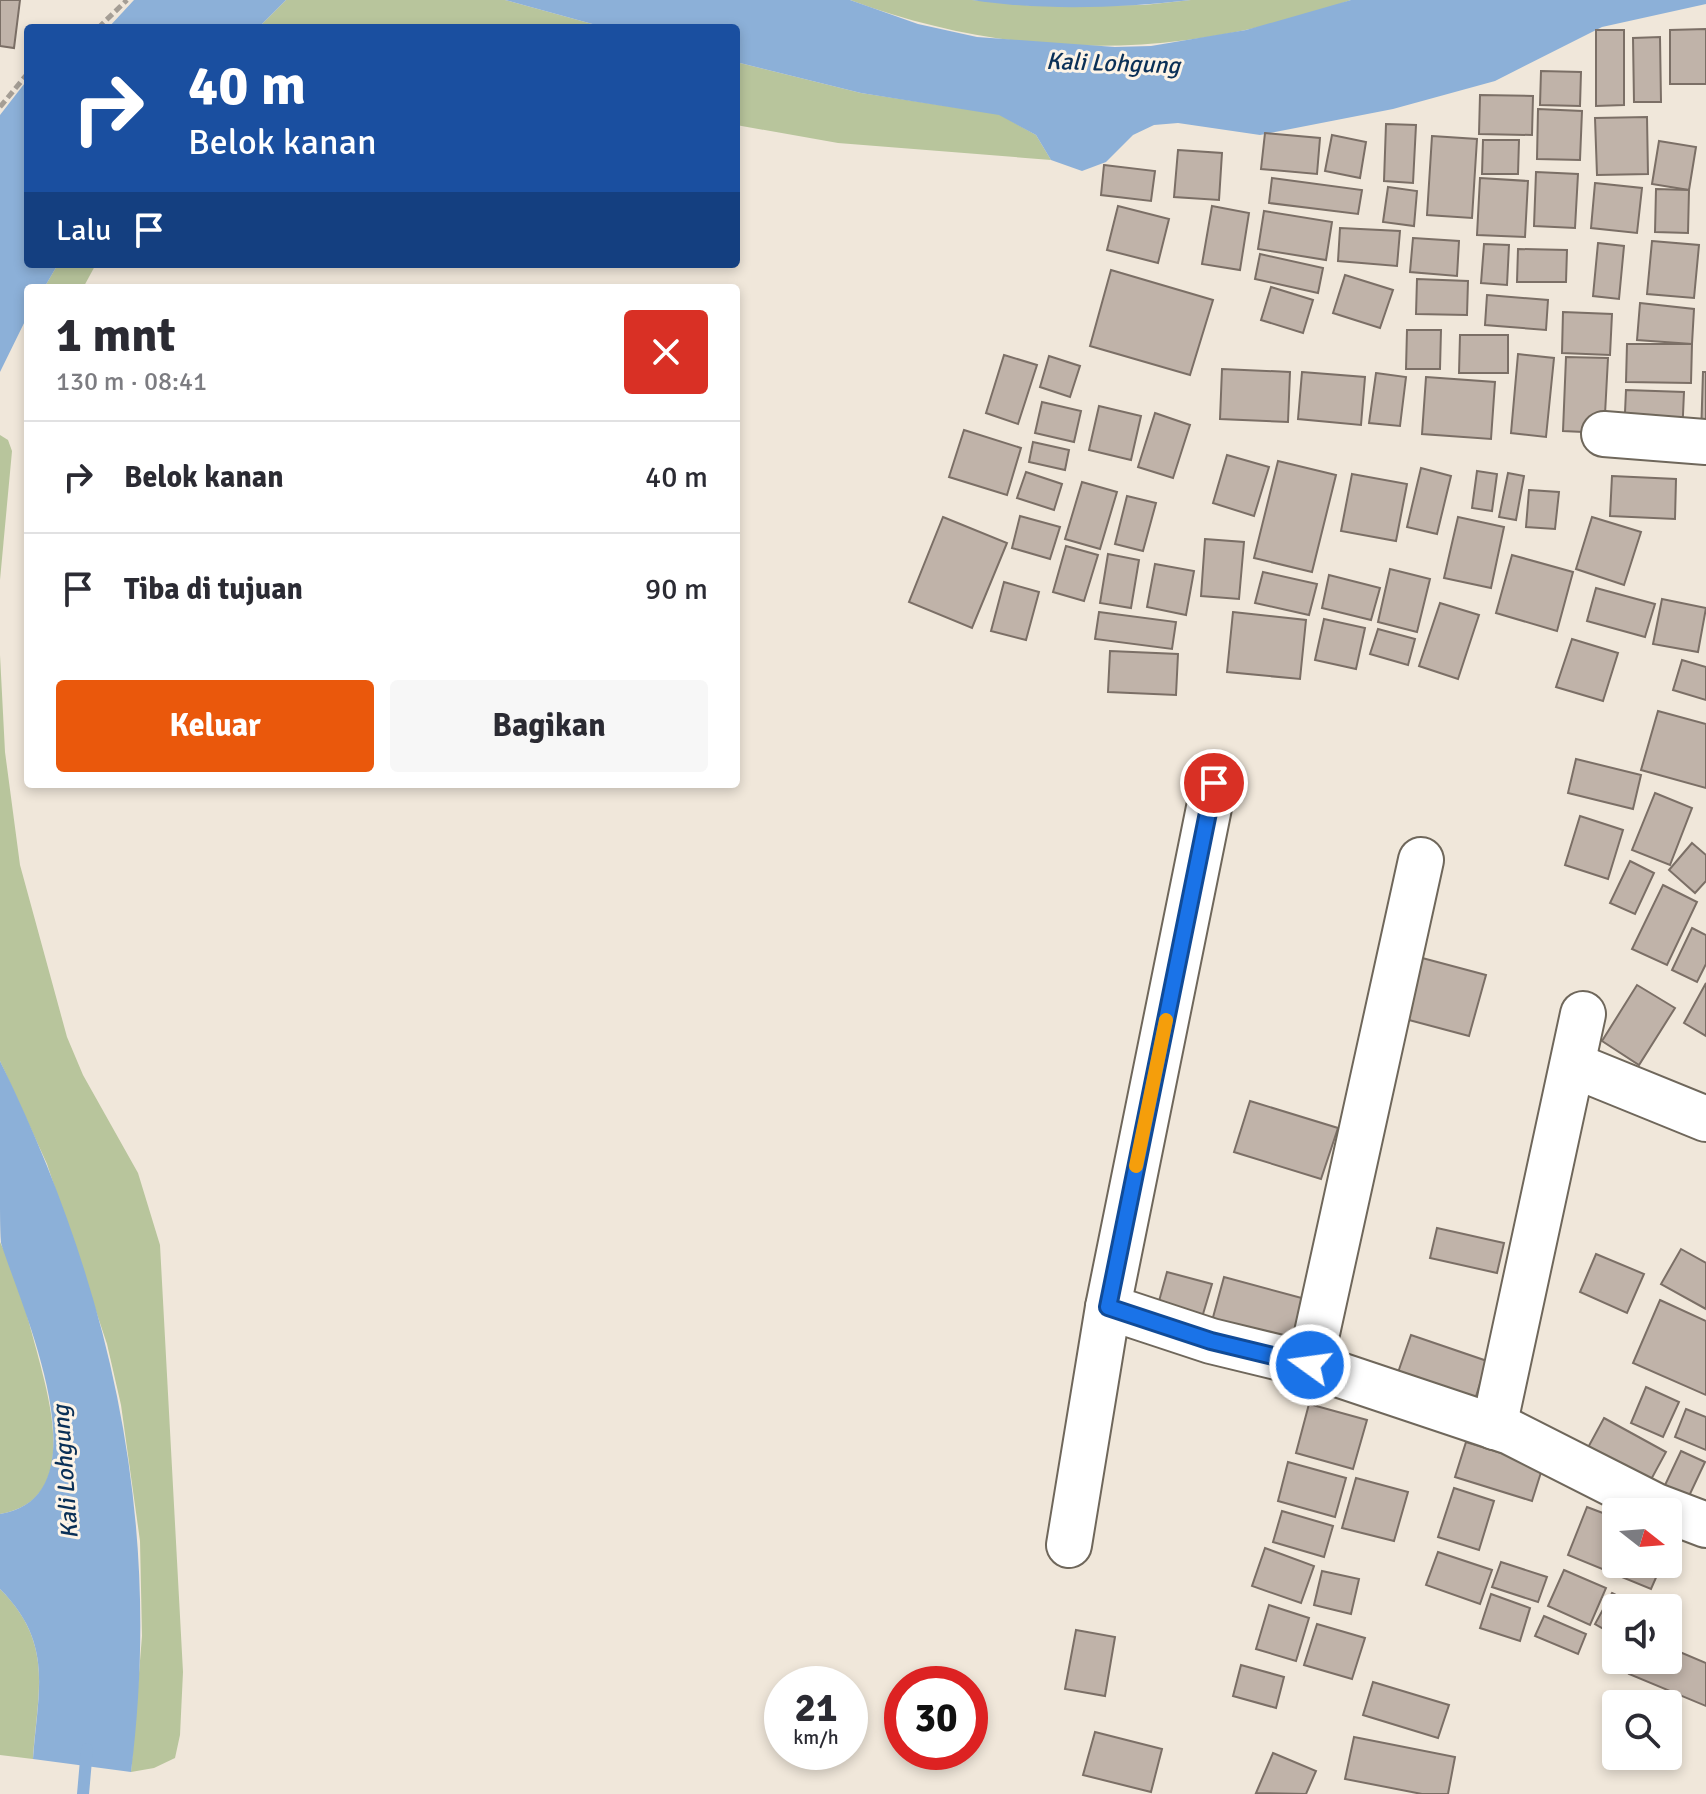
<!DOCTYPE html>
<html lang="id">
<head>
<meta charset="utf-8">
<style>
  body { margin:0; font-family:Signika,sans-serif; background:#f7f7f7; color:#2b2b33; height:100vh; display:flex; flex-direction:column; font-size:30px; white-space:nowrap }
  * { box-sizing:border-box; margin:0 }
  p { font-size:26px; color:#7c7c81 }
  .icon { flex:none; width:44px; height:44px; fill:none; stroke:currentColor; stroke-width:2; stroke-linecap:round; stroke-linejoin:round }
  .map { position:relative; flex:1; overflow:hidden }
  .drawer { position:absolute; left:24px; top:284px; width:716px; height:504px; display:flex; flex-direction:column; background:#fff; border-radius:8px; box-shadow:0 4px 12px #0003 }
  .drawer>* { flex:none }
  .guide { position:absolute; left:24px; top:24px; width:716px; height:244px; border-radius:8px; box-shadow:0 4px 12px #0003; background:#1a4fa0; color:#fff; overflow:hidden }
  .needle { width:52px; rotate:107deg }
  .buttons { position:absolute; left:1602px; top:1498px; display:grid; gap:16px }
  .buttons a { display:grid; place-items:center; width:80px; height:80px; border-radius:8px; background:#fff; box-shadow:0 4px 12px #0003; font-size:40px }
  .speed { position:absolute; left:764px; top:1666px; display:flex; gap:16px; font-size:40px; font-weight:700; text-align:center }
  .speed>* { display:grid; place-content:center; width:104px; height:104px; border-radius:50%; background:#fff; box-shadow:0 4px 12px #0003; line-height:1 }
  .speed small { font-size:20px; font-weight:400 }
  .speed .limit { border:12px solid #d22; background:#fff; color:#111 }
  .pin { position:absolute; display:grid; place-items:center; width:68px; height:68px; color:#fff; margin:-34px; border:4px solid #fff; border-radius:50%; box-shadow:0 2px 8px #0007 }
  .me { position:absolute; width:88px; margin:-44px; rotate:284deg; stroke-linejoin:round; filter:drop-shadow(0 0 6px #0008) }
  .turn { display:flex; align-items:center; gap:28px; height:168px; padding:0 32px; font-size:36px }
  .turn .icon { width:104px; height:104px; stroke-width:2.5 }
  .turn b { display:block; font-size:56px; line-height:68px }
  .then { display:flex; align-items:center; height:76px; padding:0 32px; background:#0003; gap:16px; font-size:30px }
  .round { display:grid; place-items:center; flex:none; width:84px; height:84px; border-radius:8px; background:#f7f7f7 }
  .head { display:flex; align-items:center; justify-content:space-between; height:136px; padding:0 32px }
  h1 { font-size:48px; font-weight:700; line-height:60px }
  .button { display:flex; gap:16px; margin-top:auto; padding:16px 32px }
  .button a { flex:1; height:92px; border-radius:8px; background:#ea580c; color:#fff; font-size:32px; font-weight:700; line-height:92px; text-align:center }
  .button a+a { background:#f7f7f7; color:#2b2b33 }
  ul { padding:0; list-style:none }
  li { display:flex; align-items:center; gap:24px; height:112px; padding:0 32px; border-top:2px solid #e1e1e2 }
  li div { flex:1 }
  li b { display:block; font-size:30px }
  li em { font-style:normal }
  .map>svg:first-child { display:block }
  .green { fill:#b8c59c }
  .water { fill:#8cb0d8 }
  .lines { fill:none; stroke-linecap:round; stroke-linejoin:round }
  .stream { stroke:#8cb0d8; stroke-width:12 }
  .building { fill:#c0b3a9; stroke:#7b6f66; stroke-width:2 }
  .street-casing { stroke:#6f675b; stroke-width:48 }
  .path { stroke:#a59e95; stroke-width:5; stroke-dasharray:8 4; stroke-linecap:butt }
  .street { stroke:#fff; stroke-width:44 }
  .route-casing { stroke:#114b97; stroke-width:20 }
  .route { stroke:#1a73e8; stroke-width:14 }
  .slow { stroke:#f59e0b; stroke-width:14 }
  .labels { text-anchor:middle; stroke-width:6; stroke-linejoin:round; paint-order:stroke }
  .water-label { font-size:24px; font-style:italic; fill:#0a3057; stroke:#fdf4e7 }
</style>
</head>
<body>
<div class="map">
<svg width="1706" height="1794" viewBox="0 0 1706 1794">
  <rect width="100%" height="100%" fill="#f0e7da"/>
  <g class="green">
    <path d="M 286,0 L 505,0 L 607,28 L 258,28 Z"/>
    <path d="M 850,0 L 972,0 L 1036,6 L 1144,5 L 1191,0 L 1351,0 C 1183,60 1017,62 850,0 Z"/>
    <path d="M 736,62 L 861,93 L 999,114 L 1036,135 L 1051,160 L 838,143 L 736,125 Z"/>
    <path d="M 58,264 L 96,264 L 83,288 L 44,288 Z"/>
    <path d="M 0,435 L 8,440 L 12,451 L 0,580 Z"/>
    <path d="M 0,655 L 5,752 L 20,865 L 67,1037 L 83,1075 L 138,1173 L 160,1245 L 183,1672 L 180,1735 L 175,1758 L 154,1768 L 131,1772 L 142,1636 L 140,1541 L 121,1405 L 107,1344 L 47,1164 L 0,1061 Z"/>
    <path d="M 0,1242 C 17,1276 27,1315 37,1352 C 50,1402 80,1501 0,1514 Z"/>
    <path d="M 0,1589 C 54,1643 38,1690 33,1759 L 0,1755 Z"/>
  </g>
  <g class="water">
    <path d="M 134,0 L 286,0 L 258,28 L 108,28 Z"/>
    <path d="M 505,0 L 850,0 L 918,24 L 977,37 L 1115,47 L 1151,46 L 1246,30 L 1351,0 L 1706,0 L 1706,4 L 1602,27 L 1495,81 L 1393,109 L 1260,135 L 1178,123 L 1154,125 L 1133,135 L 1106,162 L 1082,171 L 1051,160 L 1036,135 L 999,115 L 861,93 L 736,62 L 736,28 L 607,28 Z"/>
    <path d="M 972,0 L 1191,0 C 1120,8 1043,11 972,0 Z"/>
    <path d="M 28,79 L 28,264 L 58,264 L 44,288 L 28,288 L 28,315 L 0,372 L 0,115 Z"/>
    <path d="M 0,1061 C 111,1287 163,1520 131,1772 L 33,1759 C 38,1690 54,1643 0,1589 L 0,1514 C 110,1497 19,1302 1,1243 C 0,1229 0,1209 0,1195 C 0,1150 0,1105 0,1061 Z"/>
  </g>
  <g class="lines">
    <path class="stream" d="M 83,1794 L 87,1749"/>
  </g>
  <g class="building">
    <path d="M 0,0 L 20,0 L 14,48 L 0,46 Z"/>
    <path d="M 1706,29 L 1706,84 L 1670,84 L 1670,30 Z"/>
    <path d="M 1596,30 L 1624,30 L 1624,105 L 1596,106 Z"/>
    <path d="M 1660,37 L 1661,102 L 1634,102 L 1633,38 Z"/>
    <path d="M 1541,71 L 1581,72 L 1580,106 L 1540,105 Z"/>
    <path d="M 1480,95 L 1533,96 L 1532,135 L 1479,134 Z"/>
    <path d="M 1538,109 L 1582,111 L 1580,160 L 1537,159 Z"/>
    <path d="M 1647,117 L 1648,174 L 1597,175 L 1595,118 Z"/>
    <path d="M 1386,124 L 1416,125 L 1413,183 L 1384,181 Z"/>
    <path d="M 1265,133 L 1320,138 L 1317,174 L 1261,169 Z"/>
    <path d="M 1332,135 L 1366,142 L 1360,178 L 1325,171 Z"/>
    <path d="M 1432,136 L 1477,139 L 1472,218 L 1427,215 Z"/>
    <path d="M 1483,140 L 1519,140 L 1518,174 L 1482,174 Z"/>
    <path d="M 1659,141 L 1696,147 L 1689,190 L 1652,184 Z"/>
    <path d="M 1178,150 L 1222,153 L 1219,200 L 1174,197 Z"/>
    <path d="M 1104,165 L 1155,171 L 1151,201 L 1101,195 Z"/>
    <path d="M 1536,172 L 1578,174 L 1575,228 L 1534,226 Z"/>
    <path d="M 1272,178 L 1362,190 L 1358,214 L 1269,203 Z"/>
    <path d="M 1480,178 L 1528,181 L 1525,237 L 1477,235 Z"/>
    <path d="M 1595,183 L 1642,188 L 1637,233 L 1591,228 Z"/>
    <path d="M 1388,187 L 1417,191 L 1414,226 L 1383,222 Z"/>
    <path d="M 1656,189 L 1689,190 L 1688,233 L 1655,232 Z"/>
    <path d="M 1118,206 L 1169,219 L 1158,263 L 1107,250 Z"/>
    <path d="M 1212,206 L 1249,213 L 1240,270 L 1202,264 Z"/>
    <path d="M 1264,211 L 1332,222 L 1326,260 L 1258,249 Z"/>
    <path d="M 1340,228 L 1400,231 L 1397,266 L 1338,261 Z"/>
    <path d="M 1413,238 L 1459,241 L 1457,276 L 1410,272 Z"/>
    <path d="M 1652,241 L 1699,245 L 1694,298 L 1647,294 Z"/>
    <path d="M 1598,243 L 1624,246 L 1619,299 L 1593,296 Z"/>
    <path d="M 1484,244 L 1509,245 L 1507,285 L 1481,283 Z"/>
    <path d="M 1518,249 L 1567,250 L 1566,282 L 1517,282 Z"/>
    <path d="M 1260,254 L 1323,268 L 1318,293 L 1255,279 Z"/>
    <path d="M 1111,270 L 1213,300 L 1190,375 L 1090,346 Z"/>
    <path d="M 1345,275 L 1393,290 L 1380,328 L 1333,313 Z"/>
    <path d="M 1417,279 L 1468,281 L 1467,315 L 1416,314 Z"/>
    <path d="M 1271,287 L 1313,300 L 1303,333 L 1261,320 Z"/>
    <path d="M 1487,295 L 1548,300 L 1546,330 L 1485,325 Z"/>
    <path d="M 1640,303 L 1694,309 L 1692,344 L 1637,340 Z"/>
    <path d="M 1563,312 L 1612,314 L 1610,355 L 1562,353 Z"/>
    <path d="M 1407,330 L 1441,330 L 1440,369 L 1406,369 Z"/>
    <path d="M 1460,335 L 1508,335 L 1508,373 L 1459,373 Z"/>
    <path d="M 1627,344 L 1692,344 L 1691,383 L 1626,382 Z"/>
    <path d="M 1518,354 L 1554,358 L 1546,437 L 1511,433 Z"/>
    <path d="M 1004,355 L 1037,365 L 1018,424 L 986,413 Z"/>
    <path d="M 1049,356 L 1080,366 L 1070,397 L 1040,387 Z"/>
    <path d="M 1566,357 L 1608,358 L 1604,433 L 1563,431 Z"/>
    <path d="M 1222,369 L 1290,372 L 1288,422 L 1220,419 Z"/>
    <path d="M 1302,372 L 1365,377 L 1361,425 L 1298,419 Z"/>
    <path d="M 1703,372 L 1706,372 L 1706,436 L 1701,436 Z"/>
    <path d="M 1376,373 L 1406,377 L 1400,426 L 1369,423 Z"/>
    <path d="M 1426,377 L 1495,382 L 1491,439 L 1422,434 Z"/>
    <path d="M 1626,390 L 1684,392 L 1682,437 L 1624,435 Z"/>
    <path d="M 1042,402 L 1081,411 L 1074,442 L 1035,433 Z"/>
    <path d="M 1099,406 L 1141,416 L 1131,460 L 1089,450 Z"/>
    <path d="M 1155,413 L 1190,425 L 1173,478 L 1138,467 Z"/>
    <path d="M 964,430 L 1021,448 L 1007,495 L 949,477 Z"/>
    <path d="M 1033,442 L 1069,450 L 1065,470 L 1029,462 Z"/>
    <path d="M 1227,455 L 1269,467 L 1254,516 L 1213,503 Z"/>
    <path d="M 1278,461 L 1336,475 L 1312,572 L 1254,558 Z"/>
    <path d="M 1421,468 L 1451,476 L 1437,534 L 1407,527 Z"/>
    <path d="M 1477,471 L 1497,474 L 1492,511 L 1472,508 Z"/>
    <path d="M 1026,472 L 1062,484 L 1054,510 L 1017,498 Z"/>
    <path d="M 1508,473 L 1524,476 L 1516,520 L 1499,517 Z"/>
    <path d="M 1352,474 L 1407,484 L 1396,541 L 1341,531 Z"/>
    <path d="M 1612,476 L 1676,479 L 1675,519 L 1610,516 Z"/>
    <path d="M 1082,482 L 1117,492 L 1100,549 L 1065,539 Z"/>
    <path d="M 1529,490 L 1559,492 L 1555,529 L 1526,527 Z"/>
    <path d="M 1127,496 L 1156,503 L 1143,551 L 1115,544 Z"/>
    <path d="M 1020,516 L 1060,527 L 1050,559 L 1012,548 Z"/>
    <path d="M 943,517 L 1007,543 L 972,628 L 909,602 Z"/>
    <path d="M 1458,517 L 1504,527 L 1491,588 L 1444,578 Z"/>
    <path d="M 1592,517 L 1641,532 L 1624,585 L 1576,569 Z"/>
    <path d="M 1205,539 L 1244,542 L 1239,599 L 1201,596 Z"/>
    <path d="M 1066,546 L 1098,555 L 1084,601 L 1053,592 Z"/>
    <path d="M 1108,554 L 1139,560 L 1131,608 L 1100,603 Z"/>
    <path d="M 1512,555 L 1573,572 L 1557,631 L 1496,613 Z"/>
    <path d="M 1155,564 L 1194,571 L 1186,615 L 1147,607 Z"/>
    <path d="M 1390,569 L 1430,579 L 1417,632 L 1378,622 Z"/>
    <path d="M 1263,572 L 1317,584 L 1309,615 L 1255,603 Z"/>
    <path d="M 1329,575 L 1380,588 L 1371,620 L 1322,608 Z"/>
    <path d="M 1004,582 L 1039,592 L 1026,640 L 991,631 Z"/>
    <path d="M 1596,588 L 1655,604 L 1645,637 L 1587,621 Z"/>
    <path d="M 1662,599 L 1706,608 L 1698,652 L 1653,644 Z"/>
    <path d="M 1440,603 L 1479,615 L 1458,679 L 1419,666 Z"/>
    <path d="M 1099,612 L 1176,622 L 1172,649 L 1095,639 Z"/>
    <path d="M 1233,612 L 1306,620 L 1300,679 L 1227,672 Z"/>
    <path d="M 1324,619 L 1365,628 L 1356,669 L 1315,660 Z"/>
    <path d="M 1378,629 L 1415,639 L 1408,665 L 1370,654 Z"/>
    <path d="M 1572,639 L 1618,653 L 1603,701 L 1556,687 Z"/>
    <path d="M 1110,651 L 1178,654 L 1176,695 L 1108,692 Z"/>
    <path d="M 1682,660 L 1706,667 L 1706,700 L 1673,690 Z"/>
    <path d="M 1658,711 L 1706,724 L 1706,788 L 1641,770 Z"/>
    <path d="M 1576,759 L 1641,775 L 1633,809 L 1568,793 Z"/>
    <path d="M 1655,793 L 1692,808 L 1670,865 L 1632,850 Z"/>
    <path d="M 1580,816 L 1623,830 L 1608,879 L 1565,865 Z"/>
    <path d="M 1692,843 L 1706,855 L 1706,881 L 1695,893 L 1669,870 Z"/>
    <path d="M 1630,861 L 1654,873 L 1635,914 L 1610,903 Z"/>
    <path d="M 1663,885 L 1697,902 L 1667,965 L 1632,949 Z"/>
    <path d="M 1692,928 L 1706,935 L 1706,964 L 1697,982 L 1672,970 Z"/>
    <path d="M 1411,955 L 1486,975 L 1469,1036 L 1394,1016 Z"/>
    <path d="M 1706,983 L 1706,1036 L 1684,1023 Z"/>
    <path d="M 1637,985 L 1675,1008 L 1639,1065 L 1602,1041 Z"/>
    <path d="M 1250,1101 L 1338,1128 L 1321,1179 L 1234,1152 Z"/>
    <path d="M 1437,1228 L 1504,1243 L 1497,1273 L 1430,1258 Z"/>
    <path d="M 1681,1249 L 1706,1263 L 1706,1309 L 1661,1284 Z"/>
    <path d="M 1596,1254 L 1644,1274 L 1627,1313 L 1580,1292 Z"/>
    <path d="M 1167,1272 L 1212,1284 L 1200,1324 L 1156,1312 Z"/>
    <path d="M 1224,1277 L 1309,1300 L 1293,1356 L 1209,1332 Z"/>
    <path d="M 1660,1300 L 1706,1321 L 1706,1395 L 1633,1363 Z"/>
    <path d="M 1411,1335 L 1487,1361 L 1473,1406 L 1395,1381 Z"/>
    <path d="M 1646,1387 L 1679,1402 L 1663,1437 L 1631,1423 Z"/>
    <path d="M 1309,1404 L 1367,1420 L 1353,1469 L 1296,1453 Z"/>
    <path d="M 1686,1409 L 1706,1417 L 1706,1450 L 1675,1437 Z"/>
    <path d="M 1604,1418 L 1666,1452 L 1647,1487 L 1585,1453 Z"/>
    <path d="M 1466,1442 L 1543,1466 L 1532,1501 L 1455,1477 Z"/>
    <path d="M 1681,1451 L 1705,1462 L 1682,1511 L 1658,1500 Z"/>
    <path d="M 1288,1462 L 1346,1478 L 1335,1517 L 1278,1501 Z"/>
    <path d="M 1356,1478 L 1408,1492 L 1394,1541 L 1342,1528 Z"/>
    <path d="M 1454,1488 L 1494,1501 L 1479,1550 L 1438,1537 Z"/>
    <path d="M 1587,1507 L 1616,1518 L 1616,1564 L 1662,1564 L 1651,1589 L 1568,1555 Z"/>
    <path d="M 1282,1511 L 1333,1526 L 1324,1557 L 1273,1542 Z"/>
    <path d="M 1265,1548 L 1314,1566 L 1301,1603 L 1252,1586 Z"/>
    <path d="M 1438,1552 L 1492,1570 L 1480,1604 L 1426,1585 Z"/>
    <path d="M 1501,1562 L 1547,1577 L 1538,1602 L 1492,1587 Z"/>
    <path d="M 1564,1570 L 1606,1588 L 1590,1625 L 1548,1606 Z"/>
    <path d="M 1322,1571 L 1359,1579 L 1351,1614 L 1314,1605 Z"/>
    <path d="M 1612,1593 L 1641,1608 L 1616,1608 L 1616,1636 L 1595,1624 Z"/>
    <path d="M 1491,1594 L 1530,1608 L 1520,1641 L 1480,1628 Z"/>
    <path d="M 1269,1605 L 1309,1618 L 1296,1661 L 1256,1649 Z"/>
    <path d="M 1544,1616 L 1586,1634 L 1578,1654 L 1535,1636 Z"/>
    <path d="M 1317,1624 L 1365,1638 L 1352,1679 L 1304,1665 Z"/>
    <path d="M 1076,1630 L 1115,1637 L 1105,1696 L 1065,1689 Z"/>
    <path d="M 1668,1647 L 1706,1663 L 1706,1706 L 1629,1674 L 1635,1660 L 1668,1660 Z"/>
    <path d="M 1241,1665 L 1284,1677 L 1276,1708 L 1233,1696 Z"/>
    <path d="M 1373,1682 L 1449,1705 L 1438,1738 L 1363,1715 Z"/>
    <path d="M 1095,1732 L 1162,1749 L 1151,1792 L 1083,1775 Z"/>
    <path d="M 1354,1737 L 1455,1757 L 1448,1794 L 1422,1794 L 1345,1779 Z"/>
    <path d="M 1273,1753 L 1316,1771 L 1306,1794 L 1256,1793 Z"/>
  </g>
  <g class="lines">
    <g class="street-casing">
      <g id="street">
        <path d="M 1604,434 L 1706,442"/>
        <path d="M 1214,783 L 1108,1307 L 1211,1341 L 1310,1365 L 1510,1432 L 1656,1506 L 1706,1525"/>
        <path d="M 1573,1065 L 1706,1119"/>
        <path d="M 1310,1365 L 1421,860"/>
        <path d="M 1494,1427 L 1583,1014"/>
        <path d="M 1069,1545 L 1108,1307"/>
      </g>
    </g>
    <g class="path">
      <path d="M 98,28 L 127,0"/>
      <path d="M 0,107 L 28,73"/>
    </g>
    <use href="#street" class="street"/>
  </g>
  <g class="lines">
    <g class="route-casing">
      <path id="route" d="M 1214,783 L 1108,1307 L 1211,1341 L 1310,1365"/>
    </g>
    <use href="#route" class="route"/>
    <path class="slow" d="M 1136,1166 L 1166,1020"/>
  </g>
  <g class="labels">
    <g class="water-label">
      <text transform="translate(1113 63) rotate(2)" y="8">Kali Lohgung</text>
      <text transform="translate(65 1472) rotate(-94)" y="8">Kali Lohgung</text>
    </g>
  </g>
</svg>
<div class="buttons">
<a><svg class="needle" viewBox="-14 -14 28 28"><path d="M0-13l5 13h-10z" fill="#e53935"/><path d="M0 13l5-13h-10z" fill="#7c7c81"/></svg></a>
<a><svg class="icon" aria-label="sound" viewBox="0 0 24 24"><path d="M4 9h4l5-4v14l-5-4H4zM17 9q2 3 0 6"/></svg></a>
<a><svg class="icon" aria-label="search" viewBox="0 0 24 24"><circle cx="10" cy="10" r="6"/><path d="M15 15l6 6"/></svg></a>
</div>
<div class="speed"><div>21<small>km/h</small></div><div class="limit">30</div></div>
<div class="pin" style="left:1214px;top:783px;background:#d93025"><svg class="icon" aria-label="arrive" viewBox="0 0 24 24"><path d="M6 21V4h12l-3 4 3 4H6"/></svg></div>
<svg class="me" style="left:1310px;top:1365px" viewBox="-20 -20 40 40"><circle r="17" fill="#1a73e8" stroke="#fff" stroke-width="3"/><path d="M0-11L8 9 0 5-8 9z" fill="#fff"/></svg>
<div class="guide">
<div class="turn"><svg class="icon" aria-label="right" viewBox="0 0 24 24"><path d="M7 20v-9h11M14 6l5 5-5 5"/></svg><div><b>40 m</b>Belok kanan</div></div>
<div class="then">Lalu<svg class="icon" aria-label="arrive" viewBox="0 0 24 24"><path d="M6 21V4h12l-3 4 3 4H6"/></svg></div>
</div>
<section class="drawer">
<div class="head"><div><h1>1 mnt</h1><p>130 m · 08:41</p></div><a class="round" style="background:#d93025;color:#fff"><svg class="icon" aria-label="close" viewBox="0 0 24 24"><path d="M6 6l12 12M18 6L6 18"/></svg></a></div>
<ul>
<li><svg class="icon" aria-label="right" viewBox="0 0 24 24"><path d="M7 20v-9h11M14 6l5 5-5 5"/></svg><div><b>Belok kanan</b></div><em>40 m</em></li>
<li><svg class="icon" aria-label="arrive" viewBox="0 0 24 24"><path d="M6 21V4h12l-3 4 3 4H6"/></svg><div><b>Tiba di tujuan</b></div><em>90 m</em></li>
</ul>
<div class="button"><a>Keluar</a><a>Bagikan</a></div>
</section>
</div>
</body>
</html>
